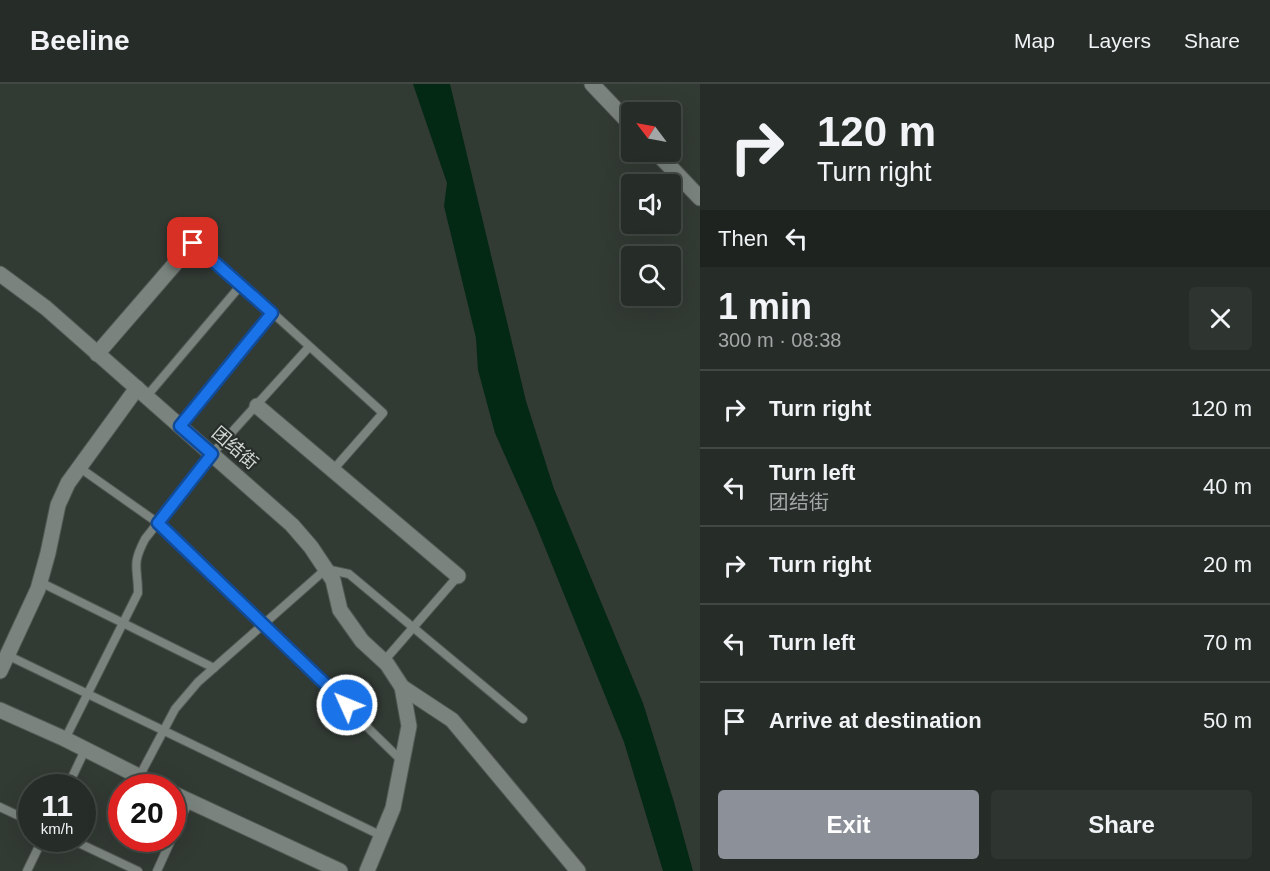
<!DOCTYPE html>
<html lang="en">
<head>
<meta charset="utf-8">
<style>
  body { margin:0; font-family:Helvetica,"Noto Sans SC",sans-serif; background:#2e342f; color:#f1f3f6; height:100vh; display:flex; flex-direction:column; font-size:22px; white-space:nowrap }
  * { box-sizing:border-box; margin:0 }
  p { font-size:20px; color:#a4a7a7 }
  .icon { flex:none; width:33px; height:33px; fill:none; stroke:currentColor; stroke-width:2; stroke-linecap:round; stroke-linejoin:round }
  .map { position:relative; flex:1; overflow:hidden }
  .panel { display:flex; flex-direction:column; background:#262c27; width:570px }
  .panel>* { flex:none }
  .banner { background:#262c27; color:#f1f3f6; overflow:hidden }
  .needle { width:39px; rotate:302deg }
  .tools { position:absolute; left:621px; top:18px; display:grid; gap:12px }
  .tools a { display:grid; place-items:center; width:60px; height:60px; border-radius:6px; background:#262c27; box-shadow:0 6px 24px #0002,0 0 0 2px #424844; font-size:30px }
  .speed { position:absolute; left:18px; top:690px; display:flex; gap:12px; font-size:30px; font-weight:700; text-align:center }
  .speed>* { display:grid; place-content:center; width:78px; height:78px; border-radius:50%; background:#262c27; box-shadow:0 6px 24px #0002,0 0 0 2px #424844; line-height:1 }
  .speed small { font-size:15px; font-weight:400 }
  .speed .limit { border:9px solid #d22; background:#fff; color:#111 }
  .pin { position:absolute; display:grid; place-items:center; width:51px; height:51px; color:#fff; margin:-26px; border-radius:12px; box-shadow:0 3px 9px #0006 }
  .me { position:absolute; width:66px; margin:-33px; rotate:314deg; stroke-linejoin:round; filter:drop-shadow(0 0 4px #0008) }
  .turn { display:flex; align-items:center; gap:21px; height:126px; padding:0 18px; font-size:27px }
  .turn .icon { width:78px; height:78px; stroke-width:2.5 }
  .turn b { display:block; font-size:42px; line-height:51px }
  .then { display:flex; align-items:center; height:57px; padding:0 18px; background:#0003; gap:12px; font-size:22px }
  .round { display:grid; place-items:center; flex:none; width:63px; height:63px; border-radius:6px; background:#2e342f }
  .head { display:flex; align-items:center; justify-content:space-between; height:102px; padding:0 18px }
  h1 { font-size:36px; font-weight:700; line-height:45px }
  .primary-button { display:flex; gap:12px; margin-top:auto; padding:12px 18px }
  .primary-button a { flex:1; height:69px; border-radius:6px; background:#8c9099; color:#fff; font-size:24px; font-weight:700; line-height:69px; text-align:center }
  .primary-button a+a { background:#2e342f; color:#f1f3f6 }
  ul { padding:0; list-style:none }
  li { display:flex; align-items:center; gap:18px; height:78px; padding:0 18px; border-top:2px solid #424844 }
  li div { flex:1 }
  li b { display:block; font-size:22px }
  li em { font-style:normal }
  header { display:flex; align-items:center; gap:36px; box-sizing:border-box; height:84px; padding:0 30px; background:#262c27; border-bottom:2px solid #424844 }
  header strong { font-size:28px }
  nav { display:flex; gap:33px; margin-inline-start:auto; font-size:21px }
  main { display:flex; flex:1; min-height:0 }
  .map>svg:first-child { display:block }
  .water { fill:#032813 }
  .lines { fill:none; stroke-linecap:round; stroke-linejoin:round }
  .lane-casing { stroke:#525853; stroke-width:10 }
  .street-casing { stroke:#525853; stroke-width:17 }
  .lane { stroke:#7a837d; stroke-width:8 }
  .street { stroke:#7a837d; stroke-width:15 }
  .route-casing { stroke:#114b97; stroke-width:15 }
  .route { stroke:#1a73e8; stroke-width:10 }
  .labels { text-anchor:middle; stroke-width:4.5; stroke-linejoin:round; paint-order:stroke }
  .street-label { font-size:18px; fill:#d3d8d4; stroke:#282f2a }
</style>
</head>
<body>
<header>
<strong>Beeline</strong>
<nav><a>Map</a><a>Layers</a><a>Share</a></nav>
</header>
<main>
<div class="map">
<svg width="700" height="787" viewBox="0 0 700 787">
  <rect width="100%" height="100%" fill="#323a34"/>
  <path class="water" d="M 413,0 L 450,0 L 526,317 L 554,405 L 643,619 L 674,718 L 693,787 L 663,787 L 624,658 L 535,439 L 495,349 L 478,286 L 476,254 L 444,122 L 447,99 Z"/>
  <g class="lines">
    <g class="lane-casing">
      <g id="lane">
        <path d="M 193,159 L 231,191 L 383,329 L 333,386"/>
        <path d="M 146,313 L 241,201"/>
        <path d="M 180,342 L 272,229"/>
        <path d="M 80,384 L 158,439 L 402,677"/>
        <path d="M 40,498 L 214,584"/>
        <path d="M 7,571 L 382,752"/>
        <path d="M 384,577 L 458,492"/>
        <path d="M 65,655 L 138,509 C 138,482 131,482 145,455 L 212,370 L 309,263"/>
        <path d="M 139,693 L 175,625 L 198,598 L 326,485 L 349,490 L 523,635"/>
        <path d="M 67,704 L 85,666"/>
        <path d="M 0,723 L 32,738"/>
        <path d="M 172,753 L 189,717"/>
        <path d="M 68,754 L 138,787"/>
        <path d="M 27,787 L 43,754"/>
        <path d="M 157,787 L 172,754"/>
      </g>
    </g>
    <g class="street-casing">
      <g id="street">
        <path d="M 592,0 L 632,42"/>
        <path d="M 656,68 L 700,114"/>
        <path d="M 0,190 L 46,224 L 292,441 L 311,463 L 333,496 L 340,526 L 362,557 L 387,580 L 402,603 L 452,636 L 578,787"/>
        <path d="M 97,270 L 193,159"/>
        <path d="M 257,322 L 458,492"/>
        <path d="M 0,587 L 38,505 L 48,469 L 58,421 L 68,399 L 137,304"/>
        <path d="M 0,626 L 65,655 L 162,704"/>
        <path d="M 172,709 L 340,787"/>
        <path d="M 367,787 L 393,724 L 409,642 L 402,603"/>
      </g>
    </g>
    <use href="#lane" class="lane"/>
    <use href="#street" class="street"/>
  </g>
  <g class="lines">
    <g class="route-casing">
      <path id="route" d="M 193,159 L 272,229 L 180,342 L 212,370 L 158,439 L 347,621"/>
    </g>
    <use href="#route" class="route"/>
  </g>
  <g class="labels">
    <g class="street-label">
      <text transform="translate(235 364) rotate(41)" y="6">团结街</text>
    </g>
  </g>
</svg>
<div class="tools">
<a><svg class="needle" viewBox="-14 -14 28 28"><path d="M0-13l5 13h-10z" fill="#e53935"/><path d="M0 13l5-13h-10z" fill="#a4a7a7"/></svg></a>
<a><svg class="icon" aria-label="sound" viewBox="0 0 24 24"><path d="M4 9h4l5-4v14l-5-4H4zM17 9q2 3 0 6"/></svg></a>
<a><svg class="icon" aria-label="search" viewBox="0 0 24 24"><circle cx="10" cy="10" r="6"/><path d="M15 15l6 6"/></svg></a>
</div>
<div class="speed"><div>11<small>km/h</small></div><div class="limit">20</div></div>
<div class="pin" style="left:193px;top:159px;background:#d93025"><svg class="icon" aria-label="arrive" viewBox="0 0 24 24"><path d="M6 21V4h12l-3 4 3 4H6"/></svg></div>
<svg class="me" style="left:347px;top:621px" viewBox="-20 -20 40 40"><circle r="17" fill="#1a73e8" stroke="#fff" stroke-width="3"/><path d="M0-11L8 9 0 5-8 9z" fill="#fff"/></svg>
</div>
<section class="panel">
<div class="banner">
<div class="turn"><svg class="icon" aria-label="right" viewBox="0 0 24 24"><path d="M7 20v-9h11M14 6l5 5-5 5"/></svg><div><b>120 m</b>Turn right</div></div>
<div class="then">Then<svg class="icon" aria-label="left" viewBox="0 0 24 24"><path d="M17 20v-9H6M10 6l-5 5 5 5"/></svg></div>
</div>
<div class="head"><div><h1>1 min</h1><p>300 m · 08:38</p></div><a class="round"><svg class="icon" aria-label="close" viewBox="0 0 24 24"><path d="M6 6l12 12M18 6L6 18"/></svg></a></div>
<ul>
<li><svg class="icon" aria-label="right" viewBox="0 0 24 24"><path d="M7 20v-9h11M14 6l5 5-5 5"/></svg><div><b>Turn right</b></div><em>120 m</em></li>
<li><svg class="icon" aria-label="left" viewBox="0 0 24 24"><path d="M17 20v-9H6M10 6l-5 5 5 5"/></svg><div><b>Turn left</b><p>团结街</p></div><em>40 m</em></li>
<li><svg class="icon" aria-label="right" viewBox="0 0 24 24"><path d="M7 20v-9h11M14 6l5 5-5 5"/></svg><div><b>Turn right</b></div><em>20 m</em></li>
<li><svg class="icon" aria-label="left" viewBox="0 0 24 24"><path d="M17 20v-9H6M10 6l-5 5 5 5"/></svg><div><b>Turn left</b></div><em>70 m</em></li>
<li><svg class="icon" aria-label="arrive" viewBox="0 0 24 24"><path d="M6 21V4h12l-3 4 3 4H6"/></svg><div><b>Arrive at destination</b></div><em>50 m</em></li>
</ul>
<div class="primary-button"><a>Exit</a><a>Share</a></div>
</section>
</main>
</body>
</html>
